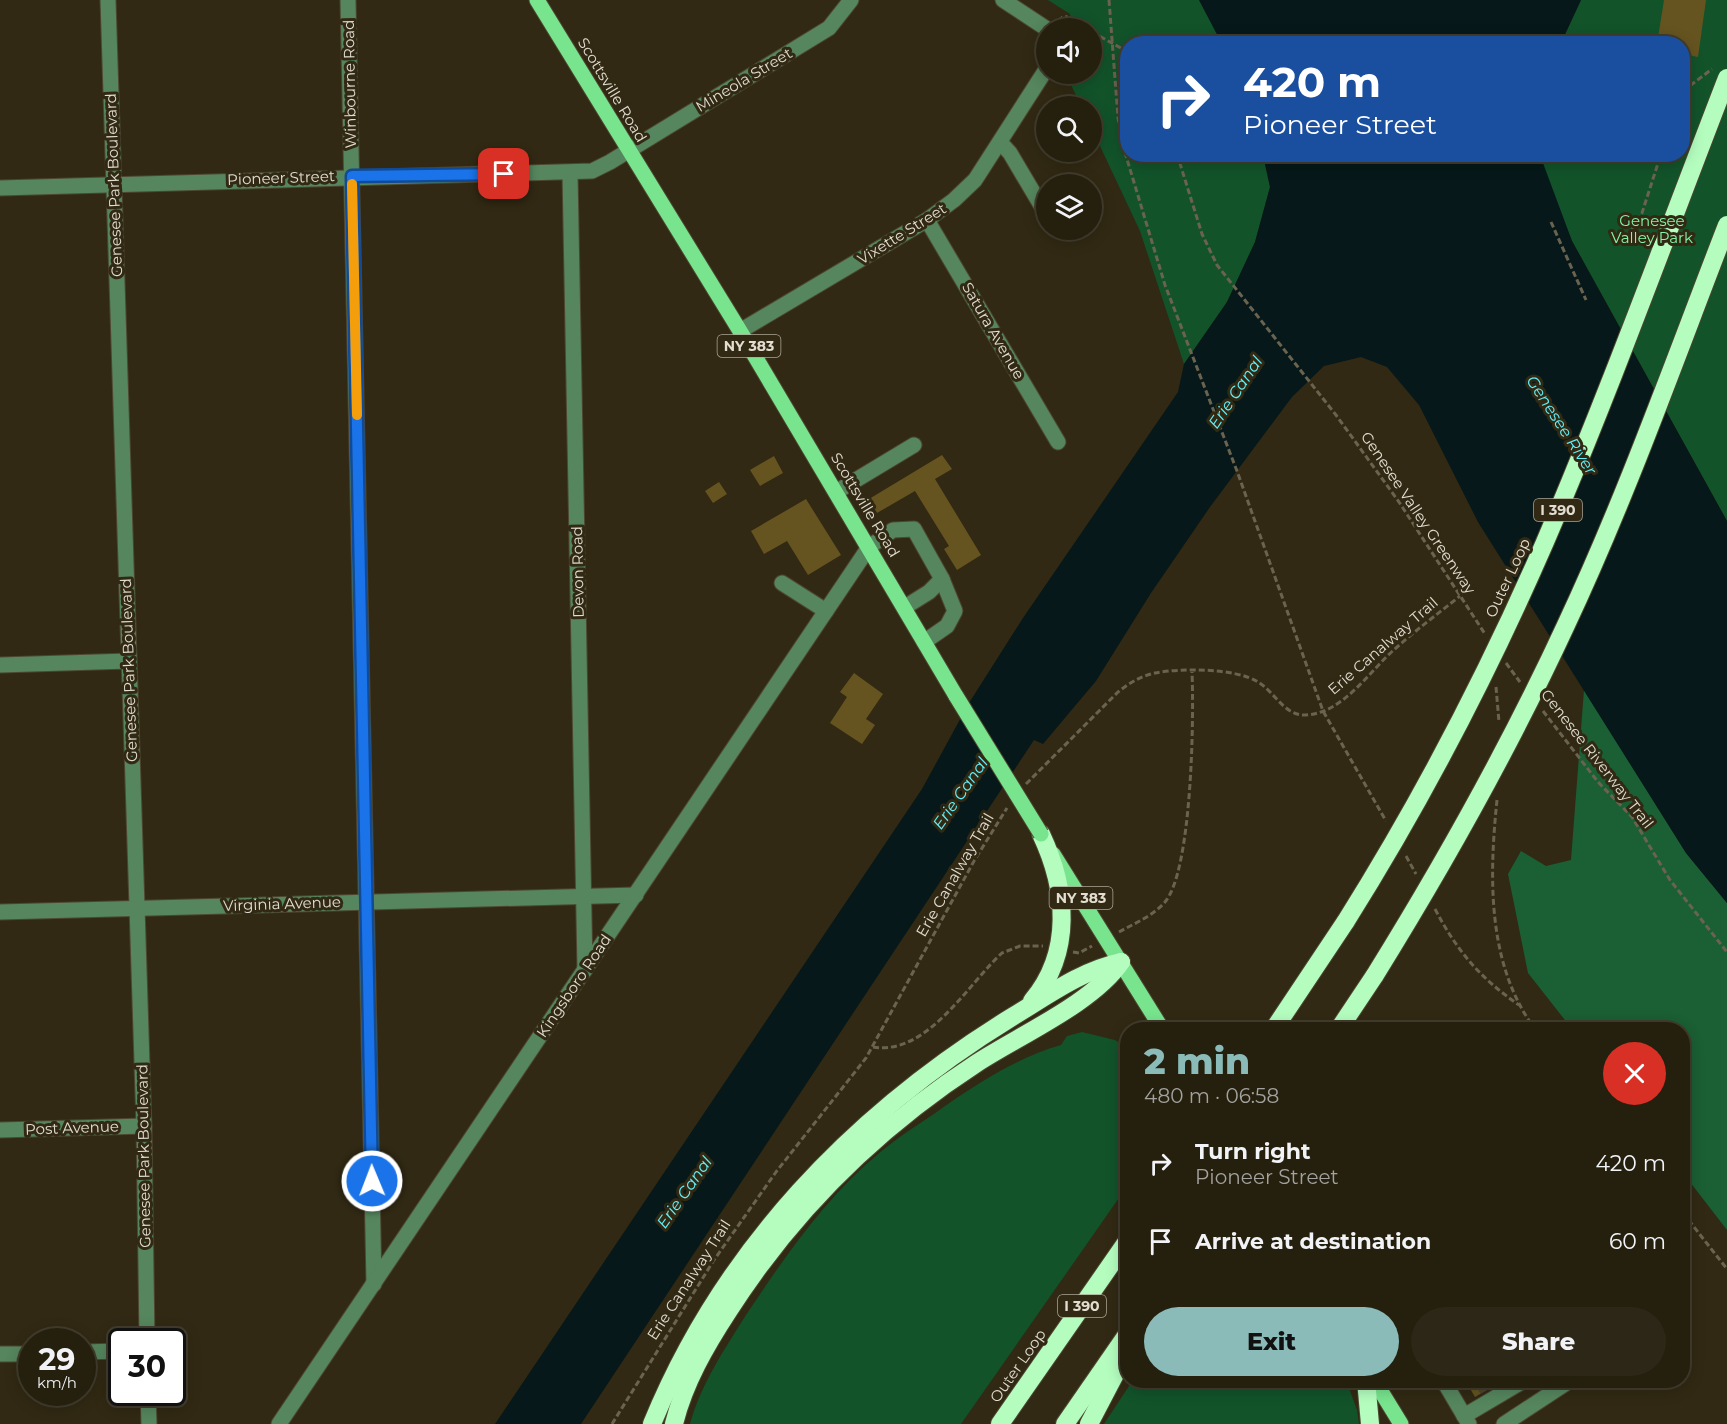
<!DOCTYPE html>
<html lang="en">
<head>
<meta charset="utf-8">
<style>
  body { margin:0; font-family:Montserrat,sans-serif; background:#2d2717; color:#f1f3f6; height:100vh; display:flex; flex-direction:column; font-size:22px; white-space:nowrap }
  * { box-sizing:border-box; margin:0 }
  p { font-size:20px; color:#a3a29e }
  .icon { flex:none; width:33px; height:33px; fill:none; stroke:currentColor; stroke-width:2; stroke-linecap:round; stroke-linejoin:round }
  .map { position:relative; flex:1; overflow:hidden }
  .sheet { position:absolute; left:1120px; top:1022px; width:570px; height:366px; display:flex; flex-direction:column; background:#251f0e; border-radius:24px; box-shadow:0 3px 15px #0003,0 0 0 2px #423d2e }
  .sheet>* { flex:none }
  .hud { position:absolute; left:1120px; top:36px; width:570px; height:126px; border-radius:24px; box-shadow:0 3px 15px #0003,0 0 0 2px #423d2e; background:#1a4fa0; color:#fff; overflow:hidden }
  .fabs { position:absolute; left:1036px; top:18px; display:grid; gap:12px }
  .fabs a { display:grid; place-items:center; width:66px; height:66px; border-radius:50%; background:#251f0e; box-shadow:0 3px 15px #0003,0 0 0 2px #423d2e; font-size:30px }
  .speed { position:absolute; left:18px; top:1328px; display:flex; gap:12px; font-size:30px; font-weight:700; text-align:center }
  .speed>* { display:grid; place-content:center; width:78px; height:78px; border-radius:50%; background:#251f0e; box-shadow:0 3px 15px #0003,0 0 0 2px #423d2e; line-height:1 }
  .speed small { font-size:15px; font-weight:400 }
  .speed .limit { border:3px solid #111; border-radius:9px; background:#fff; color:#111 }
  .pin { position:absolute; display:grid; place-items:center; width:51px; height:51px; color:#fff; margin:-26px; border-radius:12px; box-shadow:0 3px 9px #0006 }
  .me { position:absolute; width:66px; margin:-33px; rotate:359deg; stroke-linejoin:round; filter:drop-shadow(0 0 4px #0008) }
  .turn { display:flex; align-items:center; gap:21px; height:126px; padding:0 24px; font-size:27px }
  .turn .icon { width:78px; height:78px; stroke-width:2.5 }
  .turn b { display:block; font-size:42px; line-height:51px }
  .round { display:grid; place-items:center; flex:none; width:63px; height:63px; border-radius:32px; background:#2d2717 }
  .head { display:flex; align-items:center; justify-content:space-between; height:102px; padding:0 24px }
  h1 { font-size:36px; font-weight:800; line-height:45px; color:#8bbbb9 }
  .cta { display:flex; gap:12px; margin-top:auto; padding:12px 24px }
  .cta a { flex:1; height:69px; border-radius:36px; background:#8bbbb9; color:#111; font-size:24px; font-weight:800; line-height:69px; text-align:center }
  .cta a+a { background:#2d2717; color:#f1f3f6 }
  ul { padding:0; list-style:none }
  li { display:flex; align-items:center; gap:18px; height:78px; padding:0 24px }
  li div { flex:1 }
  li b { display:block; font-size:22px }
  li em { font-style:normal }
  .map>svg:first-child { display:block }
  .green { fill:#12532a }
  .forest { fill:#1b5f34 }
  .water { fill:#061819 }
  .building { fill:#655420 }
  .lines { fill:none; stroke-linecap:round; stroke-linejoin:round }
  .minor-tunnel { stroke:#4c442f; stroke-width:15; stroke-dasharray:15 8; stroke-linecap:butt }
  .minor-casing { stroke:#4d4631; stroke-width:17 }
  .major-casing { stroke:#4d4631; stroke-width:17 }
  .highway-casing { stroke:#4d4631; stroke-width:20 }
  .path { stroke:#6a634f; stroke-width:3; stroke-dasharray:6 3; stroke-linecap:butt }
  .minor { stroke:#55865d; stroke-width:15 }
  .major { stroke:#78e48e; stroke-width:15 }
  .highway { stroke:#b4fdbf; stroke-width:18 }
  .major-bridge-casing { stroke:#4d4631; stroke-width:17; stroke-linecap:butt }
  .highway-bridge-casing { stroke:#4d4631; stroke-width:20; stroke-linecap:butt }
  .major-bridge { stroke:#78e48e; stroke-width:15 }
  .highway-bridge { stroke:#b4fdbf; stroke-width:18 }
  .route-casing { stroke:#114b97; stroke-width:15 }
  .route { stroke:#1a73e8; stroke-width:10 }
  .slow { stroke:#f59e0b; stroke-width:10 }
  .labels { text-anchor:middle; stroke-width:6; stroke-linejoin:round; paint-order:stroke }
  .shield { fill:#312913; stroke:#ada797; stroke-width:1.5 }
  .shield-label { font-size:14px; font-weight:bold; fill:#e2ddd0 }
  .street-label { font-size:15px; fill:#e2ddd0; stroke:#312913 }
  .park-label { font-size:15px; fill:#84f5a4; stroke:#312913 }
  .water-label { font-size:16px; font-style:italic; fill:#62f1fb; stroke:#312913 }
</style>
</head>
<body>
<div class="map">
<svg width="1727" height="1424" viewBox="0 0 1727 1424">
  <rect width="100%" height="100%" fill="#312913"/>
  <g class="green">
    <path d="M 1048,0 L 1199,0 L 1222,43 L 1128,44 L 1128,154 L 1263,155 L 1270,187 L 1255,242 L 1227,302 L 1184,364 L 1140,231 L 1092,129 L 1092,106 L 1081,106 L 1066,74 L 1092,74 L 1092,28 L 1073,28 L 1070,14 Z"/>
    <path d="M 1581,0 L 1727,0 L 1727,521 L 1572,241 L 1540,160 L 1540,155 L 1683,154 L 1683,44 L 1561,43 Z"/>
    <path d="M 1082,1032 L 1115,1040 L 1128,1048 L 1128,1185 L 961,1424 L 690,1424 C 701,1384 724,1350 746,1315 C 784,1258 825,1198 878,1154 C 899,1136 923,1122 945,1106 C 981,1081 1019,1057 1061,1045 L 1067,1036 Z"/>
    <path d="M 1133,1380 L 1346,1380 L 1357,1410 L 1359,1424 L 1104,1424 Z"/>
  </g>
  <path class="forest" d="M 1584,690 L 1686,853 L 1727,903 L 1727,1230 L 1683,1173 L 1683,1029 L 1572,1029 L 1528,973 L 1508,874 L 1521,851 L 1546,866 L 1571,860 Z"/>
  <g class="water">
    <path d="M 1199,0 L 1581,0 L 1561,43 L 1222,44 Z"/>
    <path d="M 1263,155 L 1540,155 L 1572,241 L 1727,521 L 1727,903 L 1686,853 L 1478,522 L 1419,405 L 1387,367 L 1361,357 L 1324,366 L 1292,397 L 1210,507 L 1151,593 L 1096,681 L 1043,744 L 1034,740 L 581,1424 L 495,1424 L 922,789 L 969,703 L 1023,618 L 1178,392 L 1184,364 L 1227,302 L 1255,242 L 1270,187 Z"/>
  </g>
  <g class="building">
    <path d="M 1664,0 L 1706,0 L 1698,57 L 1683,54 L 1683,44 L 1657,44 Z"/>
    <path d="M 942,455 L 952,469 L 935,479 L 981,555 L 957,570 L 944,549 L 949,546 L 915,491 L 877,513 L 869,499 Z"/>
    <path d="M 774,456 L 783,473 L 760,486 L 750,470 Z"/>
    <path d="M 719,482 L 727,494 L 713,503 L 705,491 Z"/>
    <path d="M 806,499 L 841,555 L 808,575 L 787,541 L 764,554 L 751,531 Z"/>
    <path d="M 854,673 L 883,694 L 866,719 L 875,725 L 862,744 L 830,723 L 847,697 L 840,692 Z"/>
    <path d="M 1465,1380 L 1504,1380 L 1475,1397 Z"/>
  </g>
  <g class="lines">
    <path class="minor-tunnel" d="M 1481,1380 L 1487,1390"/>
    <g class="minor-casing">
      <g id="minor">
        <path d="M 108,0 L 144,1126 L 147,1341"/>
        <path d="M 348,0 L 374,1284"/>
        <path d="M 1003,0 L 1047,29"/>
        <path d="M 1000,142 L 1010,153 L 1042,207"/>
        <path d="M 570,173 L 585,970"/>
        <path d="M 0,188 L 592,171 L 610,162 L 829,28 L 851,0"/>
        <path d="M 927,220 L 1058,442"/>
        <path d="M 740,331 L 927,220 L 954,200 L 975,180 L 1047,68"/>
        <path d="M 836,492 L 914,445"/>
        <path d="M 782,583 L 826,611"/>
        <path d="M 924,642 L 947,626 L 955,611 L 942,579"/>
        <path d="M 0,665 L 129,661"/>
        <path d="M 0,912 L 636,895"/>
        <path d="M 0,1130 L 144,1126"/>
        <path d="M 82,1352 L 122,1351"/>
        <path d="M 0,1354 L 32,1354"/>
        <path d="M 1443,1380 L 1469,1424"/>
        <path d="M 148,1392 L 149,1424"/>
        <path d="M 1464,1416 L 1525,1380"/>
        <path d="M 279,1424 L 869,547 L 893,530 L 914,529 L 942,579 L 929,592 L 905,607"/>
        <path d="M 1504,1424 L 1571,1380"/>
      </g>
    </g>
    <g class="major-casing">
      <g id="major">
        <path d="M 537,0 L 740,331 L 956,696"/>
        <path d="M 1053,854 L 1162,1029"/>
        <path d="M 1374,1380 L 1401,1424"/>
      </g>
    </g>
    <g class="highway-casing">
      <g id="highway">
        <path d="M 1032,1001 C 1073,952 1067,889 1041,834"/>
        <path d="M 1274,1029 L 1346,921"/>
        <path d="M 1339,1029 L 1375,975"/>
        <path d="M 1366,1380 L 1370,1424"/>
        <path d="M 652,1424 C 723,1250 854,1114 1012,1017 C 1047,996 1080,971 1121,962"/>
        <path d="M 674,1424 C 684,1383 706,1345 729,1310 C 794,1209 877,1128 977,1063 C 1020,1035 1093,1003 1121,962"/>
        <path d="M 1000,1424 L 1128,1240"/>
        <path d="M 1065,1424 L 1128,1333"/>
        <path d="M 1089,1424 L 1124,1357"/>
      </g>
    </g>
    <g class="path">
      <path d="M 1109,0 L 1118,118 L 1123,146 L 1165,285 L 1237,471 L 1323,711 L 1386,821"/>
      <path d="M 1058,21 L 1064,16 L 1067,17 L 1086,28"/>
      <path d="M 1092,32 L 1128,52"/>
      <path d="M 1683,91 L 1712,69"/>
      <path d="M 1177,154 L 1202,234 L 1217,265 L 1336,415 L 1399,502 L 1485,634"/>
      <path d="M 1551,222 L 1586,300"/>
      <path d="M 1622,244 L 1642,213 L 1661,154"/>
      <path d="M 1506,663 L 1520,682"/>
      <path d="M 1496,687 L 1499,722"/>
      <path d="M 1543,711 L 1598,782 L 1632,817 L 1670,880 L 1727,952"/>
      <path d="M 1026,784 L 1118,692 C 1129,683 1141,676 1155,673 C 1181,668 1236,668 1258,682 C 1275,692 1284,716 1306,715 C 1344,713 1370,670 1396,648 C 1417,629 1439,613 1460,596"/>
      <path d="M 1497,800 C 1489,877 1487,965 1535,1029"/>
      <path d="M 1406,856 L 1416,874"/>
      <path d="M 1435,909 C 1457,951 1480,978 1519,1005"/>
      <path d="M 1119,932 C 1135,923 1153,916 1165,902 C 1192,870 1194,718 1192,672"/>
      <path d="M 1073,952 L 1079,953 L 1092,946"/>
      <path d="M 873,1047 C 927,1056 967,985 1002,953 L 1020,946 L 1043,946"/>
      <path d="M 1683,1213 L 1727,1269"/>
      <path d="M 612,1424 L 714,1260 L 776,1172 L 866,1058 L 974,861 L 1007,808"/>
    </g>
    <use href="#minor" class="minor"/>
    <use href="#major" class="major"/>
    <use href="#highway" class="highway"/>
    <g class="major-bridge-casing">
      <path id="major-bridge" d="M 956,696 L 1041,834"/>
    </g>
    <g class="highway-bridge-casing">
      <g id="highway-bridge">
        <path d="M 1346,921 C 1422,800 1488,673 1545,542 C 1610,390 1667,233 1727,78"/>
        <path d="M 1375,975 C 1445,862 1510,746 1566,625 C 1627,495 1675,359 1727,225"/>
      </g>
    </g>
    <use href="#major-bridge" class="major-bridge"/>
    <use href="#highway-bridge" class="highway-bridge"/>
  </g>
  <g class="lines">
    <g class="route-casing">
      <path id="route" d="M 372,1181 L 352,176 L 504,174"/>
    </g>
    <use href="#route" class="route"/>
    <path class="slow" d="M 352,184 L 357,415"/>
  </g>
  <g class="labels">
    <g class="shield">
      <rect x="717.5" y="335" width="63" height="22" rx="4.5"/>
      <rect x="1534" y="499" width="48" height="22" rx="4.5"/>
      <rect x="1049.5" y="887" width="63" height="22" rx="4.5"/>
      <rect x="1058" y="1295" width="48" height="22" rx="4.5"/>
    </g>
    <g class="shield-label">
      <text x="749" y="351">NY 383</text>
      <text x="1558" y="515">I 390</text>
      <text x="1081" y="903">NY 383</text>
      <text x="1082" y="1311">I 390</text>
    </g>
    <g class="street-label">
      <text transform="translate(744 80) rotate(-31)" y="5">Mineola Street</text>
      <text transform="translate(350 84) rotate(-91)" y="5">Winbourne Road</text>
      <text transform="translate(612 90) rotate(59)" y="5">Scottsville Road</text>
      <text transform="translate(281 178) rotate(-2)" y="5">Pioneer Street</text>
      <text transform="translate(114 185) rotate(-92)" y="5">Genesee Park Boulevard</text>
      <text transform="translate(902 234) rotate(-32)" y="5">Vixette Street</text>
      <text transform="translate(993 331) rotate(60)" y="5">Satura Avenue</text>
      <text transform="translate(865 505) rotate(59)" y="5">Scottsville Road</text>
      <text transform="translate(1418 513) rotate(56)" y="5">Genesee Valley Greenway</text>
      <text transform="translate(578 572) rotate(-91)" y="5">Devon Road</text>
      <text transform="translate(1508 578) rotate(-65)" y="5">Outer Loop</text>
      <text transform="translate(1383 646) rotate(-41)" y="5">Erie Canalway Trail</text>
      <text transform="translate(129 670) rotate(-92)" y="5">Genesee Park Boulevard</text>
      <text transform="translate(1597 759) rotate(52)" y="5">Genesee Riverway Trail</text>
      <text transform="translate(955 875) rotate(-60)" y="5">Erie Canalway Trail</text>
      <text transform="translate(282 904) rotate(-2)" y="5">Virginia Avenue</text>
      <text transform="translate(574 986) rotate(-56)" y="5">Kingsboro Road</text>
      <text transform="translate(72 1128) rotate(-2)" y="5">Post Avenue</text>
      <text transform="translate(144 1156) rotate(-91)" y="5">Genesee Park Boulevard</text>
      <text transform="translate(689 1280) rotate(-57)" y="5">Erie Canalway Trail</text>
      <text transform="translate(1018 1366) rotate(-55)" y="5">Outer Loop</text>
    </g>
    <g class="park-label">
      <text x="1652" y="226">Genesee<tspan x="1652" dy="17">Valley Park</tspan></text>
    </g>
    <g class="water-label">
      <text transform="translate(1235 392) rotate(-56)" y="6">Erie Canal</text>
      <text transform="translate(1562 425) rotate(57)" y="6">Genesee River</text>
      <text transform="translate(960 793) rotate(-55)" y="6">Erie Canal</text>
      <text transform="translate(684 1192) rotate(-55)" y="6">Erie Canal</text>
    </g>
  </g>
</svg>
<div class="fabs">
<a><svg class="icon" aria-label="sound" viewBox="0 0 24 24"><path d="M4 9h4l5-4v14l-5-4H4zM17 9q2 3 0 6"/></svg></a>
<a><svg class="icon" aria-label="search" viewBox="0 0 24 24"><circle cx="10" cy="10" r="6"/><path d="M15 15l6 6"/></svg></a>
<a><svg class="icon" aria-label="layers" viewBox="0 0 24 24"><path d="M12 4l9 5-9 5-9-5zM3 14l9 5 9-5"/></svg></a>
</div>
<div class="speed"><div>29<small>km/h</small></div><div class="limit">30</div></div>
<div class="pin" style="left:504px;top:174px;background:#d93025"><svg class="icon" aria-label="arrive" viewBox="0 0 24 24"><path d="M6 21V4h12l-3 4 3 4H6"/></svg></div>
<svg class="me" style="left:372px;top:1181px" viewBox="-20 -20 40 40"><circle r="17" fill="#1a73e8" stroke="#fff" stroke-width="3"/><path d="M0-11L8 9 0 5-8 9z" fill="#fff"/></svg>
<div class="hud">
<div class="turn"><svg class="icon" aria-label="right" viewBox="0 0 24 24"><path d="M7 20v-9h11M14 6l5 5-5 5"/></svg><div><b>420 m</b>Pioneer Street</div></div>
</div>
<section class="sheet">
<div class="head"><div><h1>2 min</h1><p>480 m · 06:58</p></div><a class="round" style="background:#d93025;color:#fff"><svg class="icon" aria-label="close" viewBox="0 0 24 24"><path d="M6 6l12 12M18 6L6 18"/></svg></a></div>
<ul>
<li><svg class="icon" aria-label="right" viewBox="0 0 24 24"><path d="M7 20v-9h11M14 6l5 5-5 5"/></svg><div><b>Turn right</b><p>Pioneer Street</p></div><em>420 m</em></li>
<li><svg class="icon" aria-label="arrive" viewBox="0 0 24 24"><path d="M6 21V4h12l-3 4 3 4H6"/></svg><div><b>Arrive at destination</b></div><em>60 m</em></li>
</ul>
<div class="cta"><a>Exit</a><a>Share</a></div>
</section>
</div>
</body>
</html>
